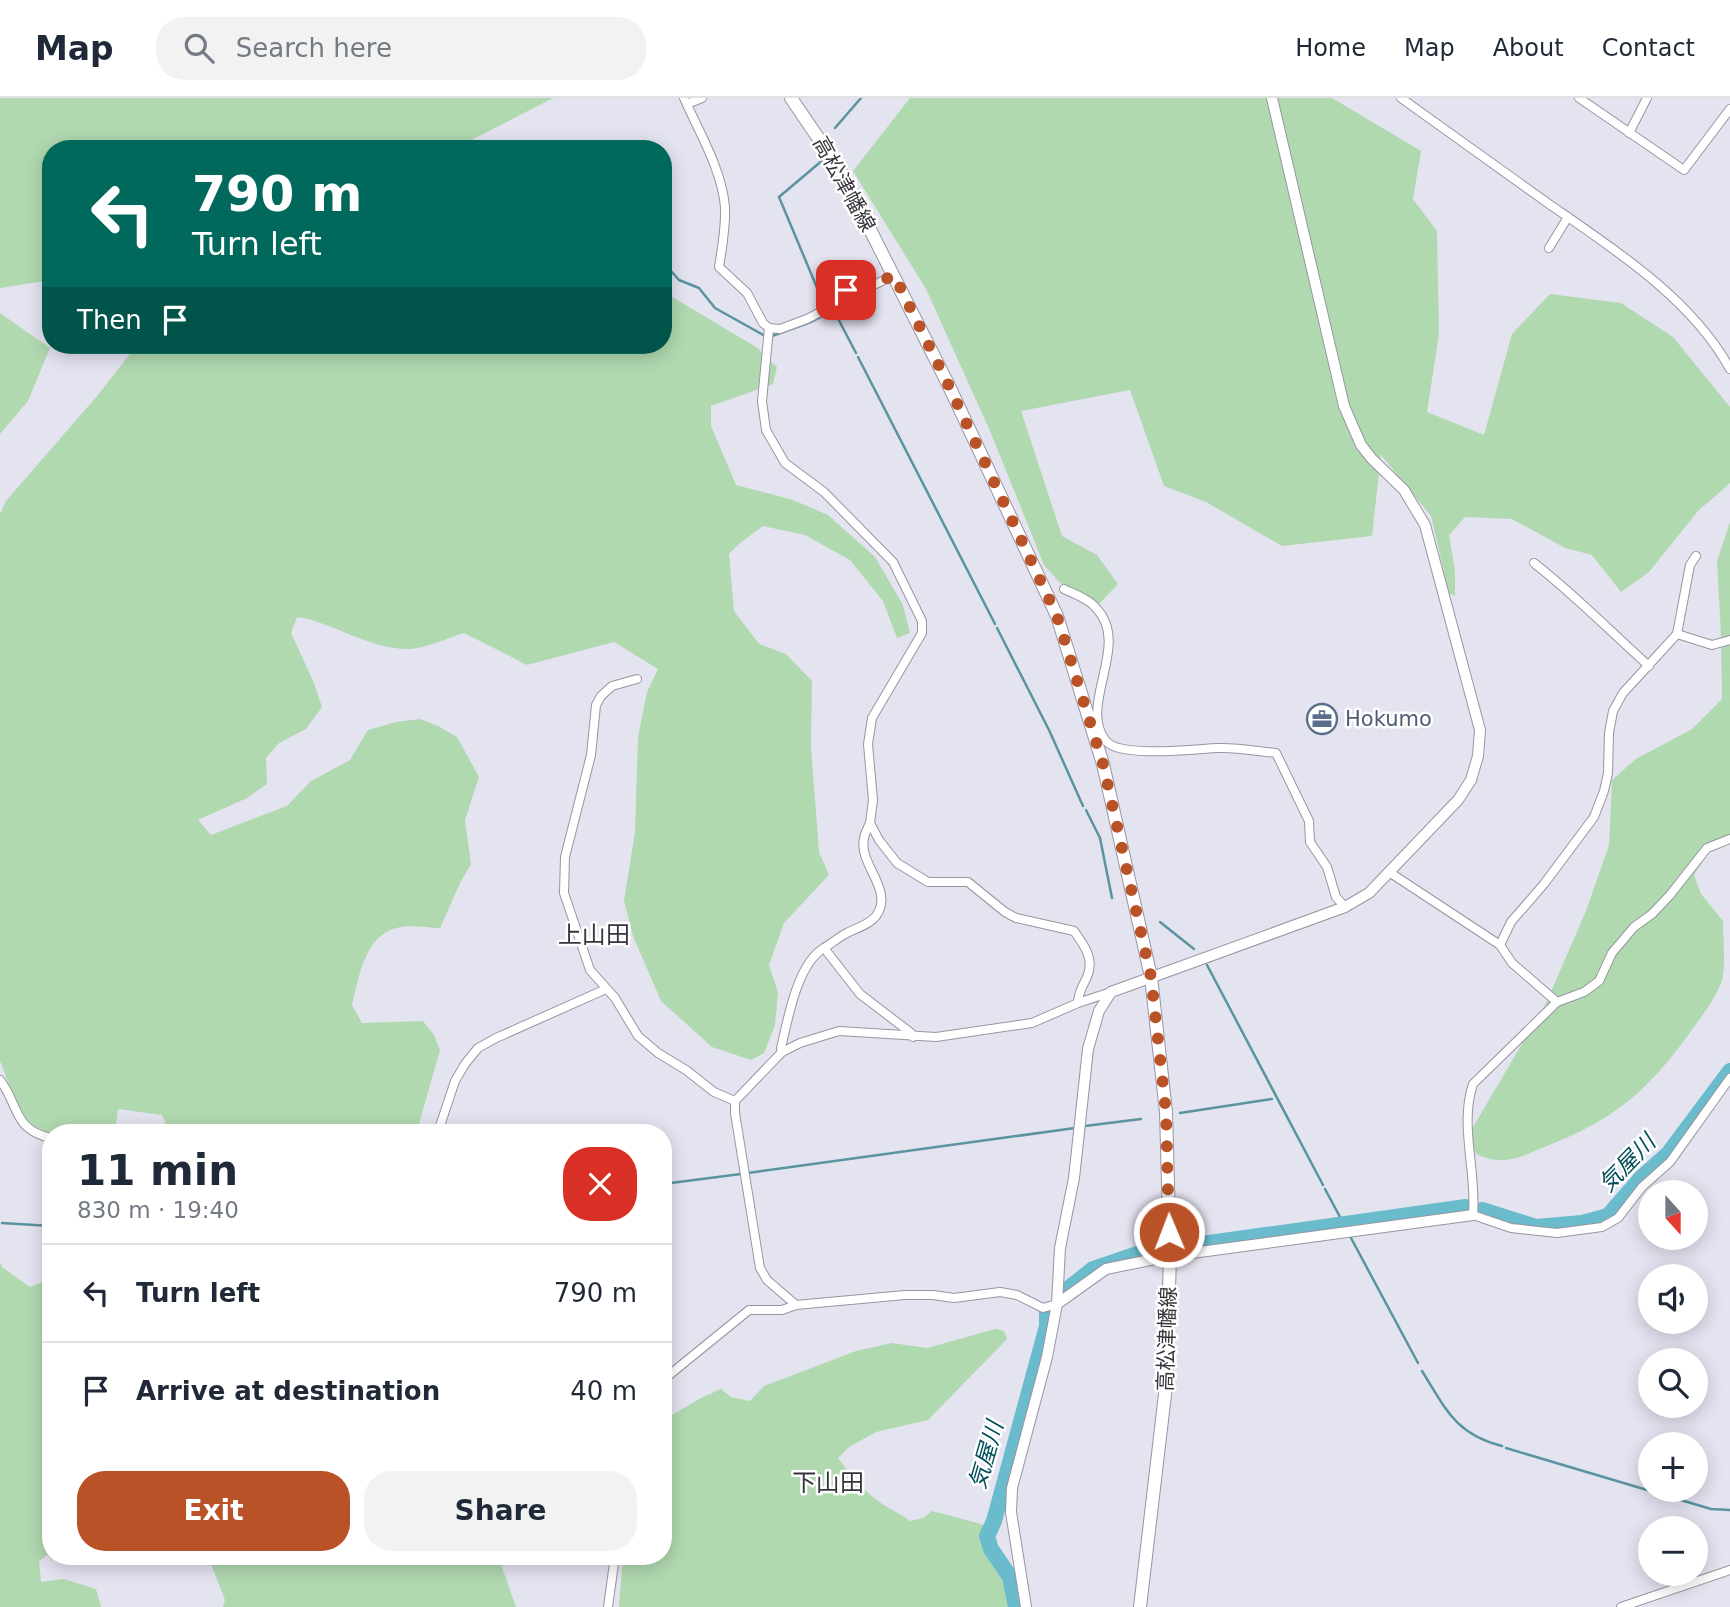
<!DOCTYPE html>
<html lang="en">
<head>
<meta charset="utf-8">
<style>
  body { margin:0; font-family:"DejaVu Sans","Noto Sans JP",sans-serif; background:#f2f2f3; color:#1f2937; height:100vh; display:flex; flex-direction:column; font-size:26px; white-space:nowrap }
  * { box-sizing:border-box; margin:0 }
  p { font-size:23px; color:#747a83 }
  .icon { flex:none; width:38px; height:38px; fill:none; stroke:currentColor; stroke-width:2; stroke-linecap:round; stroke-linejoin:round }
  .map { position:relative; flex:1; overflow:hidden }
  .sheet { position:absolute; left:42px; top:1026px; width:630px; height:441px; display:flex; flex-direction:column; background:#fff; border-radius:28px; box-shadow:0 4px 18px #0003 }
  .sheet>* { flex:none }
  .guide { position:absolute; left:42px; top:42px; width:630px; height:214px; border-radius:28px; box-shadow:0 4px 18px #0003; background:#00695c; color:#fff; overflow:hidden }
  .needle { width:46px; rotate:159deg }
  .controls { position:absolute; left:1638px; top:1082px; display:grid; gap:14px }
  .controls a { display:grid; place-items:center; width:70px; height:70px; border-radius:50%; background:#fff; box-shadow:0 4px 18px #0003; font-size:35px }
  .pin { position:absolute; display:grid; place-items:center; width:60px; height:60px; color:#fff; margin:-30px; border-radius:14px; box-shadow:0 4px 10px #0006 }
  .me { position:absolute; width:77px; margin:-38px; rotate:359deg; stroke-linejoin:round; filter:drop-shadow(0 0 5px #0008) }
  .turn { display:flex; align-items:center; gap:24px; height:147px; padding:0 35px; font-size:32px }
  .turn .icon { width:91px; height:91px; stroke-width:2.5 }
  .turn b { display:block; font-size:49px; line-height:60px }
  .then { display:flex; align-items:center; height:66px; padding:0 35px; background:#0003; gap:14px; font-size:26px }
  .round { display:grid; place-items:center; flex:none; width:74px; height:74px; border-radius:28px; background:#f2f2f3 }
  .overview { display:flex; align-items:center; justify-content:space-between; height:119px; padding:0 35px }
  h1 { font-size:42px; font-weight:600; line-height:52px }
  .action { display:flex; gap:14px; margin-top:auto; padding:14px 35px }
  .action a { flex:1; height:80px; border-radius:28px; background:#b95227; color:#fff; font-size:28px; font-weight:600; line-height:80px; text-align:center }
  .action a+a { background:#f2f2f3; color:#1f2937 }
  ul { padding:0; list-style:none }
  li { display:flex; align-items:center; gap:21px; height:98px; padding:0 35px; border-top:2px solid #e0e1e3 }
  li div { flex:1 }
  li b { display:block; font-size:26px }
  li em { font-style:normal }
  header { display:flex; align-items:center; gap:42px; box-sizing:border-box; height:98px; padding:0 35px; background:#fff; border-bottom:2px solid #e0e1e3 }
  header strong { font-size:33px }
  nav { display:flex; gap:38px; margin-inline-start:auto; font-size:24px }
  .search { width:490px; height:63px; background:#f2f2f3; display:flex; align-items:center; gap:18px; box-sizing:border-box; padding:0 24px; border-radius:28px; color:#747a83; font-size:26px }
  .map>svg:first-child { display:block }
  .green { fill:#b1d9b0 }
  .lines { fill:none; stroke-linecap:round; stroke-linejoin:round }
  .stream { stroke:#5a94a0; stroke-width:2.5 }
  .river { stroke:#6abccc; stroke-width:16 }
  .street-casing { stroke:#9795a2; stroke-width:10 }
  .secondary-casing { stroke:#9795a2; stroke-width:12 }
  .primary-casing { stroke:#9795a2; stroke-width:14 }
  .street { stroke:#fff; stroke-width:8 }
  .secondary { stroke:#fff; stroke-width:10 }
  .primary { stroke:#fff; stroke-width:12 }
  .route { stroke:#b95227; stroke-width:12; stroke-dasharray:0 21.6 }
  .labels { text-anchor:middle; stroke-width:5; stroke-linejoin:round; paint-order:stroke }
  .street-label { font-size:21px; fill:#36353b; stroke:#fff }
  .service-label { font-size:21px; fill:#4e5e75; stroke:#fff; text-anchor:start }
  .water-label { font-size:23px; font-style:italic; fill:#004e5a; stroke:#fff }
  .quarter-label { font-size:24px; fill:#36353b; stroke:#fff }
</style>
</head>
<body>
<header>
<strong>Map</strong>
<div class="search"><svg class="icon" aria-label="search" viewBox="0 0 24 24"><circle cx="10" cy="10" r="6"/><path d="M15 15l6 6"/></svg>Search here</div>
<nav><a>Home</a><a>Map</a><a>About</a><a>Contact</a></nav>
</header>
<div class="map">
<svg width="1730" height="1509" viewBox="0 0 1730 1509">
  <rect width="100%" height="100%" fill="#e4e3f0"/>
  <g class="green">
    <path d="M 0,0 L 553,0 L 454,51 L 51,51 L 51,182 L 0,190 Z"/>
    <path d="M 910,0 L 1332,0 L 1421,53 L 1413,101 L 1437,133 L 1439,236 L 1427,314 L 1484,337 L 1512,236 L 1550,196 L 1621,205 L 1673,239 L 1730,309 L 1730,385 L 1698,413 L 1649,474 L 1621,494 L 1592,457 L 1565,450 L 1512,421 L 1465,419 L 1449,437 L 1455,473 L 1455,498 L 1449,495 L 1431,418 L 1381,357 L 1372,438 L 1282,448 L 1206,404 L 1164,388 L 1130,292 L 1021,313 L 1062,438 L 1097,457 L 1118,486 L 1099,506 L 1064,489 L 1044,467 L 990,333 L 926,191 L 853,73 Z"/>
    <path d="M 664,194 L 756,249 L 777,269 L 773,286 L 711,308 L 711,328 L 736,387 L 793,402 L 828,417 L 875,459 L 903,507 L 910,535 L 897,540 L 883,503 L 850,462 L 805,437 L 763,428 L 740,445 L 729,456 L 734,513 L 759,546 L 786,556 L 812,583 L 811,650 L 819,754 L 829,777 L 784,825 L 769,867 L 778,894 L 775,927 L 764,955 L 751,962 L 712,949 L 661,903 L 633,838 L 624,803 L 635,734 L 638,639 L 647,594 L 658,571 L 614,544 L 527,567 L 464,535 C 448,540 422,552 406,551 C 367,550 335,525 297,519 L 291,535 L 314,585 L 322,609 L 306,631 L 279,645 L 266,660 L 267,686 L 247,700 L 198,722 L 211,737 L 287,708 L 311,683 L 350,662 L 368,632 L 396,624 L 420,621 L 438,628 L 457,639 L 479,679 L 465,722 L 471,766 L 460,785 L 440,830 C 428,830 413,827 401,829 C 365,834 359,879 352,907 L 362,925 L 423,923 L 434,937 L 440,952 L 419,1026 L 415,1034 L 169,1034 L 162,1017 L 118,1011 L 115,1034 C 97,1034 51,1039 37,1031 C 17,1018 9,984 0,963 L 0,416 L 6,403 L 97,298 L 130,256 L 126,247 L 663,247 Z"/>
    <path d="M 0,215 L 50,250 L 28,303 L 0,336 Z"/>
    <path d="M 1730,424 L 1730,739 L 1708,755 L 1694,777 L 1701,796 L 1723,823 C 1723,839 1726,868 1722,882 C 1716,900 1702,918 1691,933 C 1649,992 1614,1022 1547,1048 C 1520,1059 1504,1069 1476,1056 L 1469,1036 L 1546,905 L 1586,813 L 1609,747 L 1612,682 L 1636,661 L 1692,631 L 1722,601 L 1721,537 L 1717,463 Z"/>
    <path d="M 0,1164 L 2,1169 L 30,1189 L 51,1181 L 51,1454 L 39,1463 L 41,1484 L 64,1481 L 96,1491 L 101,1509 L 0,1509 Z"/>
    <path d="M 995,1231 L 1004,1233 L 1007,1241 L 928,1322 L 876,1334 L 849,1349 L 838,1360 C 850,1376 864,1394 881,1405 C 891,1412 900,1415 910,1423 L 923,1420 L 932,1413 L 985,1427 L 1007,1489 L 1011,1509 L 619,1509 L 623,1458 L 663,1458 L 663,1322 L 703,1299 L 721,1291 L 731,1299 L 750,1303 L 764,1288 L 856,1253 L 892,1245 L 927,1250 Z"/>
    <path d="M 211,1458 L 498,1458 L 516,1509 L 223,1509 L 225,1502 L 210,1463 Z"/>
  </g>
  <g class="lines">
    <g class="stream">
      <path d="M 835,30 L 861,0"/>
      <path d="M 824,61 L 779,99 L 823,204 L 827,206"/>
      <path d="M 663,164 L 679,182 L 699,190 L 715,210 L 765,238"/>
      <path d="M 833,211 L 856,255"/>
      <path d="M 772,238 L 811,224 L 835,212"/>
      <path d="M 858,259 L 995,526"/>
      <path d="M 997,530 L 1049,632 L 1083,708"/>
      <path d="M 1086,712 L 1100,740 L 1112,800"/>
      <path d="M 1160,824 L 1194,851"/>
      <path d="M 1207,867 L 1323,1087"/>
      <path d="M 1180,1015 L 1272,1001"/>
      <path d="M 1085,1028 L 1141,1021"/>
      <path d="M 748,1075 L 1075,1030"/>
      <path d="M 663,1086 L 741,1076"/>
      <path d="M 1325,1091 L 1340,1119"/>
      <path d="M 2,1125 L 51,1128"/>
      <path d="M 1351,1140 L 1418,1265"/>
      <path d="M 1422,1273 C 1446,1311 1455,1336 1502,1348"/>
      <path d="M 1506,1350 L 1711,1411 L 1730,1412"/>
    </g>
    <g class="river">
      <path d="M 1482,1112 L 1536,1129 L 1582,1125 L 1608,1118 L 1641,1080 L 1668,1056 L 1730,973"/>
      <path d="M 1202,1146 L 1466,1109"/>
      <path d="M 1068,1191 L 1093,1171 L 1146,1153"/>
      <path d="M 1016,1509 L 1010,1479 L 991,1451 L 987,1438 L 994,1423 L 1047,1228 L 1047,1213"/>
    </g>
    <g class="street-casing">
      <g id="street">
        <path d="M 684,0 C 699,34 722,72 725,109 C 726,129 722,150 719,169 L 747,195 L 763,225 L 769,230 L 780,231 L 807,221 L 830,209 L 846,193 L 852,190 L 876,186 L 894,177"/>
        <path d="M 1401,0 C 1450,35 1500,71 1549,106 C 1614,151 1692,201 1730,271"/>
        <path d="M 1579,0 L 1684,72 L 1730,11"/>
        <path d="M 687,6 L 702,0"/>
        <path d="M 1629,35 L 1647,0"/>
        <path d="M 1549,150 L 1568,119"/>
        <path d="M 769,230 L 762,303 L 766,332 L 785,365 L 824,394 L 893,464 L 922,523 L 922,535 L 872,620 L 868,646 L 873,702 L 870,725 L 879,742 L 897,765 L 928,784 L 968,784 L 1005,814 L 1016,820 L 1074,833 C 1084,847 1095,861 1087,879 C 1083,888 1078,894 1078,905"/>
        <path d="M 1534,465 C 1575,497 1611,534 1649,568"/>
        <path d="M 1064,491 C 1074,496 1089,501 1096,510 C 1132,547 1077,607 1106,643 C 1119,660 1196,651 1217,650 C 1236,649 1256,653 1276,655 L 1309,723 L 1310,744 L 1327,769 L 1336,799 L 1345,809"/>
        <path d="M 1677,536 L 1690,467 L 1696,458"/>
        <path d="M 637,581 L 612,588 L 601,598 L 596,607 L 591,657 L 565,759 L 564,795 L 590,872 L 615,900 L 638,938 L 658,955 L 686,972 L 714,994 L 735,1003"/>
        <path d="M 1730,741 L 1707,750 L 1670,797 L 1652,816 L 1634,829 L 1612,855 L 1599,883 L 1584,894 L 1557,904 L 1473,986 C 1459,1027 1477,1074 1473,1117 L 1511,1130 L 1557,1135 L 1602,1129 L 1618,1120 L 1642,1089 L 1670,1064 L 1730,980"/>
        <path d="M 1389,774 L 1500,847 L 1512,865 L 1557,904"/>
        <path d="M 1500,847 L 1511,824 L 1544,786 L 1594,719 L 1604,693 L 1608,675 L 1609,635 L 1613,613 L 1623,595 L 1677,536 L 1712,547 L 1730,542"/>
        <path d="M 824,850 C 832,845 839,839 847,835 C 856,830 869,827 876,818 C 895,792 858,767 864,740 C 865,735 868,729 870,725"/>
        <path d="M 782,954 L 781,950 C 788,921 797,866 824,850 L 860,896 L 911,935 L 913,939"/>
        <path d="M 0,982 C 19,1007 13,1032 51,1040"/>
        <path d="M 438,1034 L 455,983 L 465,966 L 478,950 L 496,940 L 606,891"/>
        <path d="M 796,1207 L 767,1182 L 760,1170 L 735,1015 L 735,1003 L 782,954 L 800,945 L 839,933 L 936,939 L 1032,925 L 1078,905 L 1111,894"/>
        <path d="M 663,1282 L 749,1212 L 782,1212 L 796,1207 L 905,1197 L 933,1197 L 954,1200 L 1000,1194 L 1017,1197 L 1043,1210 L 1057,1206"/>
        <path d="M 608,1509 L 615,1458"/>
        <path d="M 1621,1509 L 1730,1472"/>
      </g>
    </g>
    <g class="secondary-casing">
      <g id="secondary">
        <path d="M 1057,1206 L 1106,1171 L 1170,1158 L 1473,1117"/>
        <path d="M 1026,1509 L 1011,1414 L 1012,1390 L 1047,1259 L 1057,1206 L 1060,1150 L 1074,1080 L 1088,951 L 1099,913 L 1111,894 L 1345,809 L 1369,795 L 1458,702 L 1471,682 L 1478,658 L 1480,632 L 1425,427 L 1404,392 L 1372,361 L 1361,347 L 1344,308 L 1272,0"/>
      </g>
    </g>
    <g class="primary-casing">
      <path id="primary" d="M 791,0 L 840,72 L 948,286 L 1057,518 L 1103,666 L 1151,879 L 1166,1014 L 1170,1158 L 1166,1288 L 1140,1509"/>
    </g>
    <use href="#street" class="street"/>
    <use href="#secondary" class="secondary"/>
    <use href="#primary" class="primary"/>
  </g>
  <g class="lines">
    <path class="route" d="M 846,192 L 876,186 L 894,177 L 948,286 L 1057,518 L 1103,666 L 1151,879 L 1166,1014 L 1169,1134"/>
  </g>
  <defs>
    <g id="office-ring" transform="scale(1.575)"><circle r="9.5" fill="#fff" stroke="#5c6f8a" stroke-width="1.5"/><path d="M-6-3h4V-5.5h4V-3h4V5H-6ZM-1-4.5V-3h2v-1.5ZM-6 0V1H6V0Z" fill="#5c6f8a"/></g>
  </defs>
  <g fill-rule="evenodd">
    <use href="#office-ring" x="1322" y="621"/>
  </g>
  <g class="labels">
    <g class="street-label">
      <text transform="translate(844 86) rotate(61)" y="7">高松津幡線</text>
      <text transform="translate(1167 1241) rotate(-88)" y="7">高松津幡線</text>
    </g>
    <g class="service-label">
      <text x="1345" y="628">Hokumo</text>
    </g>
    <g class="water-label">
      <text transform="translate(1627 1065) rotate(-46)" y="8">気屋川</text>
      <text transform="translate(986 1357) rotate(-74)" y="8">気屋川</text>
    </g>
    <g class="quarter-label">
      <text x="594" y="845">上山田</text>
      <text x="828" y="1393">下山田</text>
    </g>
  </g>
</svg>
<div class="controls">
<a><svg class="needle" viewBox="-14 -14 28 28"><path d="M0-13l5 13h-10z" fill="#e53935"/><path d="M0 13l5-13h-10z" fill="#747a83"/></svg></a>
<a><svg class="icon" aria-label="sound" viewBox="0 0 24 24"><path d="M4 9h4l5-4v14l-5-4H4zM17 9q2 3 0 6"/></svg></a>
<a><svg class="icon" aria-label="search" viewBox="0 0 24 24"><circle cx="10" cy="10" r="6"/><path d="M15 15l6 6"/></svg></a>
<a>+</a>
<a>−</a>
</div>
<div class="pin" style="left:846px;top:192px;background:#d93025"><svg class="icon" aria-label="arrive" viewBox="0 0 24 24"><path d="M6 21V4h12l-3 4 3 4H6"/></svg></div>
<svg class="me" style="left:1169px;top:1134px" viewBox="-20 -20 40 40"><circle r="17" fill="#b95227" stroke="#fff" stroke-width="3"/><path d="M0-11L8 9 0 5-8 9z" fill="#fff"/></svg>
<div class="guide">
<div class="turn"><svg class="icon" aria-label="left" viewBox="0 0 24 24"><path d="M17 20v-9H6M10 6l-5 5 5 5"/></svg><div><b>790 m</b>Turn left</div></div>
<div class="then">Then<svg class="icon" aria-label="arrive" viewBox="0 0 24 24"><path d="M6 21V4h12l-3 4 3 4H6"/></svg></div>
</div>
<section class="sheet">
<div class="overview"><div><h1>11 min</h1><p>830 m · 19:40</p></div><a class="round" style="background:#d93025;color:#fff"><svg class="icon" aria-label="close" viewBox="0 0 24 24"><path d="M6 6l12 12M18 6L6 18"/></svg></a></div>
<ul>
<li><svg class="icon" aria-label="left" viewBox="0 0 24 24"><path d="M17 20v-9H6M10 6l-5 5 5 5"/></svg><div><b>Turn left</b></div><em>790 m</em></li>
<li><svg class="icon" aria-label="arrive" viewBox="0 0 24 24"><path d="M6 21V4h12l-3 4 3 4H6"/></svg><div><b>Arrive at destination</b></div><em>40 m</em></li>
</ul>
<div class="action"><a>Exit</a><a>Share</a></div>
</section>
</div>
</body>
</html>
